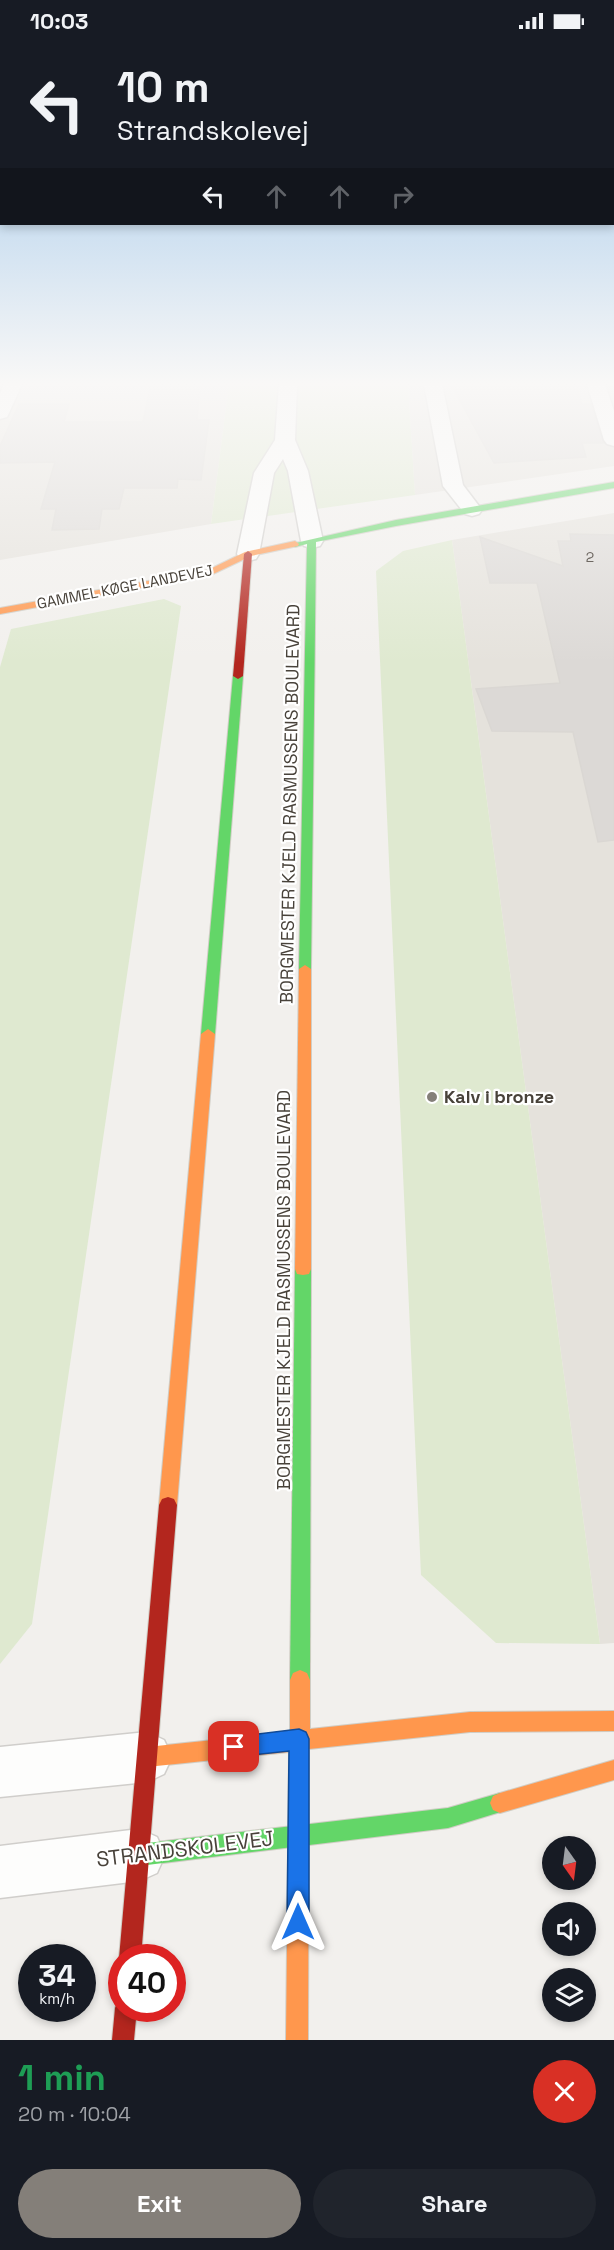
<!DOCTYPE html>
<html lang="en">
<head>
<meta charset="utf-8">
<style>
  body { margin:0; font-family:"Space Grotesk",sans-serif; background:#20242c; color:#f1f3f6; height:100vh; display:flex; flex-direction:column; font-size:22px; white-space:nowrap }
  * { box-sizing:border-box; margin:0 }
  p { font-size:20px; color:#9ea1a6 }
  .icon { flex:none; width:33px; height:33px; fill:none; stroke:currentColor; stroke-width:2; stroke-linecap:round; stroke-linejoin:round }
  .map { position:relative; height:1998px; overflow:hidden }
  .sheet { display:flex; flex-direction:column; background:#171b24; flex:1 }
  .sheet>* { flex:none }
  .guide { position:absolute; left:0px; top:0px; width:615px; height:183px; box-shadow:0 3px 9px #0003; background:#171b24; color:#f1f3f6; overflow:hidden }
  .needle { width:39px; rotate:166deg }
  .tools { position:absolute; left:542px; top:1794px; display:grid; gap:12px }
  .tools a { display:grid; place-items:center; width:54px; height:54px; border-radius:50%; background:#171b24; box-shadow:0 3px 9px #0003; font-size:30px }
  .speed { position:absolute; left:18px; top:1902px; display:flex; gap:12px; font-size:30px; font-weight:700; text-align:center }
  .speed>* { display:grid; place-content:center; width:78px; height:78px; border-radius:50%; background:#171b24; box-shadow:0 3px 9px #0003; line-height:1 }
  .speed small { font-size:15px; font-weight:400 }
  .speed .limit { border:9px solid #d22; background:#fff; color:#111 }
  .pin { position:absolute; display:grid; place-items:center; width:51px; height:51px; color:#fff; margin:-26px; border-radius:12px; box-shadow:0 3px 9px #0006 }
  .me { position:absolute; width:66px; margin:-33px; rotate:0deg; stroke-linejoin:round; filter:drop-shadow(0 0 4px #0008) }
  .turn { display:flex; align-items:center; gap:21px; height:126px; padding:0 18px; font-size:27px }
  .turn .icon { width:78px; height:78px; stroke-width:2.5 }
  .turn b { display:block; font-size:42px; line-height:51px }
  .lanes { display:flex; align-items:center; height:57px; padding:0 18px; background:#0003; justify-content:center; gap:30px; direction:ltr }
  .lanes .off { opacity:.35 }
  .round { display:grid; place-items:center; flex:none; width:63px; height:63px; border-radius:32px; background:#20242c }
  .headline { display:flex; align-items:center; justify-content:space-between; height:102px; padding:0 18px }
  h1 { font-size:36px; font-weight:700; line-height:45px; color:#1e9e55 }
  .button { display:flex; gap:12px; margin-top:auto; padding:12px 18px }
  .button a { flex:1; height:69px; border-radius:36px; background:#847f79; color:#fff; font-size:24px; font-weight:700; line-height:69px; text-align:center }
  .button a+a { background:#20242c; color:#f1f3f6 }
  .status { display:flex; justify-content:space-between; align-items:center; height:42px; padding:0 30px; background:#171b24; direction:ltr }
  .status svg { height:16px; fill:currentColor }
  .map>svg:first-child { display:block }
  .residential { fill:#e5e2dc }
  .green { fill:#dfe9d0 }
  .building { fill:#dcd9d6; stroke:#dad7d3; stroke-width:1.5 }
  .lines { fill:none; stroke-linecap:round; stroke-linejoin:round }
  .street-casing { stroke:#d0cecb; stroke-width:3 }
  .fast-casing { stroke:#d0cdc5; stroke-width:2 }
  .slow-casing { stroke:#d0cdc5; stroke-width:2 }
  .jam-casing { stroke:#d0cdc5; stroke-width:2 }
  .street { fill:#fdfdfc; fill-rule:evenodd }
  .fast { fill:#63d668; fill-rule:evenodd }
  .slow { fill:#ff974d; fill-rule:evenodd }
  .jam { fill:#b3261e; fill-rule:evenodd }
  .route { fill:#1a73e8; stroke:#114b97; stroke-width:1.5 }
  .poi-dot { fill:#847f79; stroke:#fff; stroke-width:2 }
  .labels { text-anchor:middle; stroke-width:4.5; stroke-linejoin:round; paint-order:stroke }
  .far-number-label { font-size:14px; fill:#6e6862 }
  .far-street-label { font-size:15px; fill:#48423a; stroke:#fff }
  .street-label { font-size:18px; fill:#48423a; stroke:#fff }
  .poi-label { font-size:18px; font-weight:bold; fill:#48423a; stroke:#fff; text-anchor:start }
  .near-street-label { font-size:21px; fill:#48423a; stroke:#fff }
</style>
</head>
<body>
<div class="status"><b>10:03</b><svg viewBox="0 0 49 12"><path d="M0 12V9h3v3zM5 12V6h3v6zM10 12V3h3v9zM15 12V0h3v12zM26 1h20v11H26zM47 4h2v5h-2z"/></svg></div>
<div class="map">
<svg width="614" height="1998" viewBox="0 0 614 1998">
  <rect width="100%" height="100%" fill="#f2f0ed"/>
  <g class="residential">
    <path d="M 0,342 L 229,342 L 211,482 L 0,518 Z"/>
    <path d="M 408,342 L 614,342 L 614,424 L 415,453 Z"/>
    <path d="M 614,471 L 614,1601 L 600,1602 L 452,498 Z"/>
  </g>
  <g class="green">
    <path d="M 229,342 L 408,342 L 415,453 L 211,482 Z"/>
    <path d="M 452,498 L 600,1602 L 496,1601 L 421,1533 L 376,529 L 403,509 Z"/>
    <path d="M 164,557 L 181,564 L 32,1582 L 0,1622 L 0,625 L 11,587 Z"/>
  </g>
  <g class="building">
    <path d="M 159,342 L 200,342 L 197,378 L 209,378 L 201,438 L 178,437 L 177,446 L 124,446 L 119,467 L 102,467 L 99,487 L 52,488 L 56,467 L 41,467 L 55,420 L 0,421 L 0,404 L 19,362 L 69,362 L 64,380 L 143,380 L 150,345 L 158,345 Z"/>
    <path d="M 539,342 L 576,342 L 582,362 L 591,362 L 604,401 L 582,401 L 586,415 L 494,421 L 452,344 L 539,344 Z"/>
    <path d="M 570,492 L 614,493 L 614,798 L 598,800 L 573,690 L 492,689 L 476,647 L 560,641 L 537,541 L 490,541 L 480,495 L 563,524 L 558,499 L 571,499 Z"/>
  </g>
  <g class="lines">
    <g class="street-casing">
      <g id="street">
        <path d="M 4,342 L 22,342 L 9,371 L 7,375 L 0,377 L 0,351 Z"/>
        <path d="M 279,342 L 297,342 L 295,398 L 308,429 L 323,499 L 320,504 L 312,506 L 304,504 L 301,499 L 288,429 L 283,417 L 274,431 L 259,512 L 256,517 L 248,519 L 240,517 L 237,512 L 254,431 L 275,398 Z"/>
        <path d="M 424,342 L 442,342 L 463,443 L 482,468 L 479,472 L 472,474 L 465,472 L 443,444 Z"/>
        <path d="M 587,342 L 605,342 L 614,369 L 614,404 L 607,402 L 604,398 Z"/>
        <path d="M 147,1690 L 164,1698 L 172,1715 L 164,1732 L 147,1740 L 0,1755 L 0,1705 Z"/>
        <path d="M 139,1787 L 157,1795 L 165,1813 L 157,1831 L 139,1839 L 0,1856 L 0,1804 Z"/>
      </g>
    </g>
    <g class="fast-casing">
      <g id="fast">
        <path d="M 614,440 L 614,446 L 396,484 L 316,500 L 311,927 L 305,931 L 300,930 L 299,927 L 307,502 L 295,505 L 291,502 L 396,478 Z"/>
        <path d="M 238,631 L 243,634 L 215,992 L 208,997 L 201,992 L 233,634 Z"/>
        <path d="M 303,1221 L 309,1222 L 311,1227 L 310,1638 L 307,1645 L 300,1648 L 293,1645 L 290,1638 L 295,1227 L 297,1222 Z"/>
        <path d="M 500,1751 L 507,1754 L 510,1761 L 507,1768 L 448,1786 L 139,1824 L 132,1820 L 128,1813 L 132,1806 L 139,1802 L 448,1766 Z"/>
      </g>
    </g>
    <g class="slow-casing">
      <g id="slow">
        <path d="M 295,499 L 299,502 L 298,504 L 251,514 L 211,533 L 0,572 L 0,566 L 208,528 L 245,510 Z"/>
        <path d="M 305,923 L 311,927 L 311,1227 L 309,1232 L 303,1233 L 297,1232 L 295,1227 L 299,927 Z"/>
        <path d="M 208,987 L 215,992 L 177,1463 L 174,1469 L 168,1471 L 162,1469 L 159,1463 L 201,992 Z"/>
        <path d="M 300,1628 L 307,1631 L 310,1638 L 310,1687 L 470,1670 L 614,1669 L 614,1689 L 470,1690 L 309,1707 L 308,1998 L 286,1998 L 289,1710 L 147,1725 L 140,1722 L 137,1715 L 140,1708 L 147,1705 L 290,1690 L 290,1638 L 293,1631 Z"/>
        <path d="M 614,1718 L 614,1738 L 500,1771 L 493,1768 L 490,1761 L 493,1754 L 500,1751 Z"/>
      </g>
    </g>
    <g class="jam-casing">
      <g id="jam">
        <path d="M 248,509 L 252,512 L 243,634 L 238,637 L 233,634 L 244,512 Z"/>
        <path d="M 168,1455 L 174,1457 L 177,1463 L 141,1916 L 122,1916 L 122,1922 L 119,1916 L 159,1463 L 162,1457 Z"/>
        <path d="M 122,1957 L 122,1966 L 137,1966 L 134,1998 L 112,1998 L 115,1966 L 118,1958 Z"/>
      </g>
    </g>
    <use href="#street" class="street"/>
    <use href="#fast" class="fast"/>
    <use href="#slow" class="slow"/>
    <use href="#jam" class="jam"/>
  </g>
  <linearGradient id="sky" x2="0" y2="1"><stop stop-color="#99c3e9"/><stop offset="0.55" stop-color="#f9f8f7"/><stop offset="1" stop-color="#f9f8f7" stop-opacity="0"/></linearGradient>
  <rect width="614" height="621" fill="url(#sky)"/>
  <path class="route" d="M 299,1687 L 306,1690 L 309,1697 L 309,1880 L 306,1888 L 298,1891 L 290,1888 L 287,1880 L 289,1709 L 234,1715 L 227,1712 L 224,1705 L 227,1698 L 234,1695 Z"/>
  <circle class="poi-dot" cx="432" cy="1055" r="6"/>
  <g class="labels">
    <g class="far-number-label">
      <text x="590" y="520">2</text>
    </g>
    <g class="far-street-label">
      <text transform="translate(125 545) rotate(-11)" y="5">GAMMEL KØGE LANDEVEJ</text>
    </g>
    <g class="street-label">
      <text transform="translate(290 762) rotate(-89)" y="6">BORGMESTER KJELD RASMUSSENS BOULEVARD</text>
      <text transform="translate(284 1248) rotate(-90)" y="6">BORGMESTER KJELD RASMUSSENS BOULEVARD</text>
    </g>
    <g class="poi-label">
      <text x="444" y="1061">Kalv i bronze</text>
    </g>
    <g class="near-street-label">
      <text transform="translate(185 1807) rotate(-7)" y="7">STRANDSKOLEVEJ</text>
    </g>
  </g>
</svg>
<div class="tools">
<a><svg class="needle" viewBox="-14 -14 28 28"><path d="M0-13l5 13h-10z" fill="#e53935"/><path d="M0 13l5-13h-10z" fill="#9ea1a6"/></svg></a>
<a><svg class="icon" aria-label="sound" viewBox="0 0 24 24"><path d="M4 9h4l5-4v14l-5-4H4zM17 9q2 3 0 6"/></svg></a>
<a><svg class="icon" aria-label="layers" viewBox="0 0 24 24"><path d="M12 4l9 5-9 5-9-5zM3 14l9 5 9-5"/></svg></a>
</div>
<div class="speed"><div>34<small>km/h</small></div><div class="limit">40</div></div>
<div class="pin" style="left:234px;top:1705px;background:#d93025"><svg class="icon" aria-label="arrive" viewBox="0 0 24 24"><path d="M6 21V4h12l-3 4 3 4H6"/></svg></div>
<svg class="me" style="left:298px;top:1880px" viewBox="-20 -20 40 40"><path d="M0-17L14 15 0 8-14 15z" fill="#1a73e8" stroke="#fff" stroke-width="4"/></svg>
<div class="guide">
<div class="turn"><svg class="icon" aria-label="left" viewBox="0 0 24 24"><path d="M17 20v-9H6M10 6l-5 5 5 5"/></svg><div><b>10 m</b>Strandskolevej</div></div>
<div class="lanes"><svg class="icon" aria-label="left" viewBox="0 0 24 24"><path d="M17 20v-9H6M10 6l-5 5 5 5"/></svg><svg class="icon off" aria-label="ahead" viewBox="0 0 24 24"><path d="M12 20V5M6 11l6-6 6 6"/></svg><svg class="icon off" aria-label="ahead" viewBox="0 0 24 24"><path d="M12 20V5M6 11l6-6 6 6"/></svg><svg class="icon off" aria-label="right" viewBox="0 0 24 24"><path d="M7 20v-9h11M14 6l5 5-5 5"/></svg></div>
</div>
</div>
<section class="sheet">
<div class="headline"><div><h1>1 min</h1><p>20 m · 10:04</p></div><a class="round" style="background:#d93025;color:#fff"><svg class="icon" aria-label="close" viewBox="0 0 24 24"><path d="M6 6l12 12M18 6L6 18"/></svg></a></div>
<div class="button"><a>Exit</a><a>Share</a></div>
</section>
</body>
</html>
